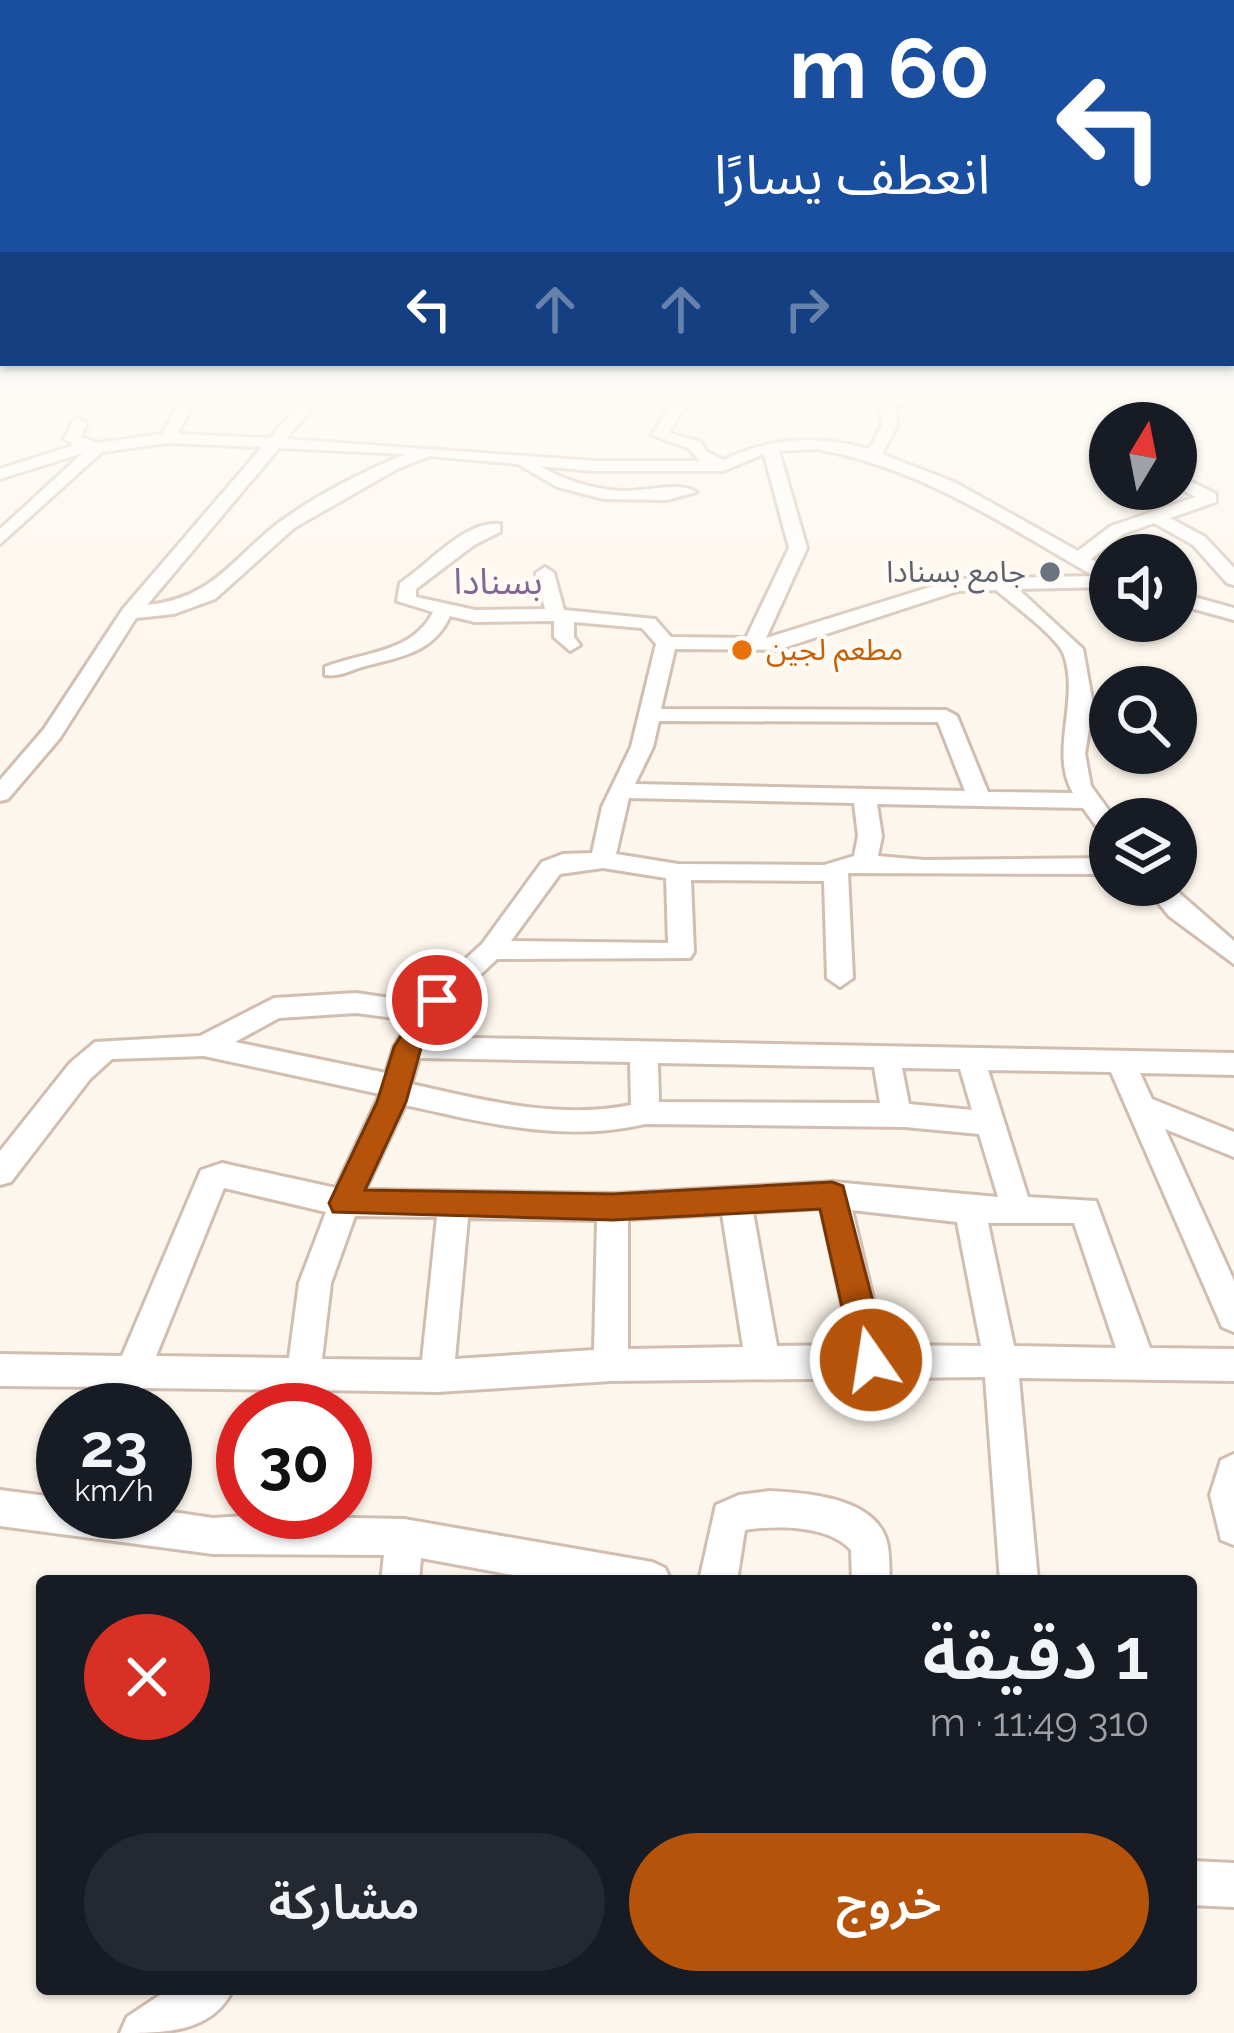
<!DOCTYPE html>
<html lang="ar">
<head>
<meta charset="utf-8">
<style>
  body { margin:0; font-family:Raleway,"Noto Sans Arabic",sans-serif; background:#242831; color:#f1f3f6; direction:rtl; height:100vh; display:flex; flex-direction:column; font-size:45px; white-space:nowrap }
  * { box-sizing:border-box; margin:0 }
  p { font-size:39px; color:#9ea1a6 }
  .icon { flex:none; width:66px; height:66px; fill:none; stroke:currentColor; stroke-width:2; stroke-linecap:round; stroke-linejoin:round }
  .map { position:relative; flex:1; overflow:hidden; direction:ltr }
  .side { position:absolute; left:36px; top:1575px; width:1161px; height:420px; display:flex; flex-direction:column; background:#171b24; border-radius:12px; box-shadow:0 3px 9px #0004; direction:rtl }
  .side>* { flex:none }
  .banner { position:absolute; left:0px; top:0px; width:1236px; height:366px; box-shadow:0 3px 9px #0004; direction:rtl; background:#1a4fa0; color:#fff; overflow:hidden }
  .needle { width:78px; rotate:10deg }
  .controls { position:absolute; left:1089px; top:402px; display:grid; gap:24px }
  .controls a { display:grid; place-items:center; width:108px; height:108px; border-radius:50%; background:#171b24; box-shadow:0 3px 9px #0004; font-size:60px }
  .speed { position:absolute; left:36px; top:1383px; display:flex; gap:24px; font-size:60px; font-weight:700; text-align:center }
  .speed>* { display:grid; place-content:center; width:156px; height:156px; border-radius:50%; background:#171b24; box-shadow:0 3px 9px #0004; line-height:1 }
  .speed small { font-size:30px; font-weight:400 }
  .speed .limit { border:18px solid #d22; background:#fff; color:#111 }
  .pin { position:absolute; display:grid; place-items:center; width:102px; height:102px; color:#fff; margin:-51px; border:6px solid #fff; border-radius:50%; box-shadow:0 3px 12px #0007 }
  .me { position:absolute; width:132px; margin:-66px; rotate:347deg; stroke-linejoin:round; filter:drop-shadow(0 0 9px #0008) }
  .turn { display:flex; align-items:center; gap:42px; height:252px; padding:0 48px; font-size:54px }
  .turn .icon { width:156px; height:156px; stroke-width:2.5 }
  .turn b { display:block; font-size:84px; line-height:102px }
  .lanes { display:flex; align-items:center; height:114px; padding:0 48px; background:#0003; justify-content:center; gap:60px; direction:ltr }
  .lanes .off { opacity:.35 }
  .round { display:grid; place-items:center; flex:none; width:126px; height:126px; border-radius:63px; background:#242831 }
  .headline { display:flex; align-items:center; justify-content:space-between; height:204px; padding:0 48px }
  h1 { font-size:72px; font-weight:600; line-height:90px }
  .primary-button { display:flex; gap:24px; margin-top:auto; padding:24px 48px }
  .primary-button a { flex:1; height:138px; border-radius:72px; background:#b45309; color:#fff; font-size:48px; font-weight:600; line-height:138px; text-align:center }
  .primary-button a+a { background:#242831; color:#f1f3f6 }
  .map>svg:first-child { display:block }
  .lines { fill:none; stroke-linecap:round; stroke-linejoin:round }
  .minor-casing { stroke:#d1beb0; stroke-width:6 }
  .minor { fill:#fff; fill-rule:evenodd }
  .route { fill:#b45309; stroke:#753606; stroke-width:3 }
  .worship-dot { fill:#6b7280; stroke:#fffaf3; stroke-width:4.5 }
  .food-dot { fill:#e8710a; stroke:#fffaf3; stroke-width:4.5 }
  .labels { text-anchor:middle; stroke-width:9; stroke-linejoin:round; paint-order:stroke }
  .far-worship-label { font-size:30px; fill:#5b616d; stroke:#fffaf3; text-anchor:end }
  .far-food-label { font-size:30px; fill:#c56008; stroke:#fffaf3; text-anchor:start }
  .far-quarter-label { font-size:36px; fill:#846695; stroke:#fffaf3 }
</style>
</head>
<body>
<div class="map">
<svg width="1234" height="2033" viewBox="0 0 1234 2033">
  <rect width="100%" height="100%" fill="#fdf6ec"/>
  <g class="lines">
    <g class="minor-casing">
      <g id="minor">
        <path d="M 190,394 L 206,394 L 189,412 L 178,434 L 270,438 L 308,394 L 371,394 L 316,403 L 286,439 L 594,461 L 700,461 L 688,448 L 652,435 L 677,394 L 692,394 L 669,433 L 701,442 L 706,451 L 723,460 C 772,437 817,435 869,449 L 882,426 L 878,394 L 998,394 L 896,405 L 897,426 L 882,454 L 954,482 L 1078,551 L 1111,526 L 1196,497 L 1176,486 L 1176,474 L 1216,494 L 1216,502 L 1170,518 L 1205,537 L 1234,568 L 1234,585 L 1227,583 L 1193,545 L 1154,523 L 1123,534 L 1091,559 L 1110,569 L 1110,587 L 1018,589 L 1083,649 L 1093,705 L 1085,754 L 1091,786 L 1115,819 L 1110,819 L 1110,837 L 1102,834 L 1083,808 L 877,804 L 882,836 L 878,856 L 924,860 L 1110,858 L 1110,874 L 848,873 L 853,978 L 840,987 L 827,978 L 824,881 L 691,880 L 694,952 L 690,958 L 497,959 L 446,1007 L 428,1037 L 1234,1053 L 1234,1075 L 1140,1073 L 1152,1099 L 1234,1132 L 1234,1157 L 1165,1129 L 1234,1281 L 1234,1332 L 1222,1327 L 1111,1072 L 988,1070 L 1028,1197 L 1096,1201 L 1150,1348 L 1234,1349 L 1234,1381 L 1019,1378 L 1038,1581 L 1000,1581 L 985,1377 L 611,1381 L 437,1392 L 319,1390 L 316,1410 L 282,1410 L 284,1390 L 143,1388 L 134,1410 L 100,1410 L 109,1387 L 0,1386 L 0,1354 L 122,1356 L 201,1170 L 222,1163 L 336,1188 L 380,1094 L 204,1056 L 112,1059 L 90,1079 L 11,1182 L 0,1185 L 0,1151 L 70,1063 L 95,1042 L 200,1036 L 274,998 L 356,993 L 411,1001 L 428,993 L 482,944 L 542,862 L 563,854 L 592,853 L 602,807 L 631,747 L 656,644 L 642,628 L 574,622 L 574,637 L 580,645 L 570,651 L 554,637 L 554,621 L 475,622 L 450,616 C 433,654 398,657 362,667 C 349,671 339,677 325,675 L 325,667 C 363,652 413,653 433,612 L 397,601 L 400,583 C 430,564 463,521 500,524 L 500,532 L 474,545 L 416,589 L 416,597 L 475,610 L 545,609 L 536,573 L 545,567 L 554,573 L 564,610 L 655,619 L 671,637 L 746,638 L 789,548 L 764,454 L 723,471 L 594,471 L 540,466 C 565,481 593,489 622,491 C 643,492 680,481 696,492 L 667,500 L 604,499 L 557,487 L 518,464 L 430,456 L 397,469 L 294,528 L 215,599 L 174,614 L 136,618 L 60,738 L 8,799 L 0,801 L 0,780 L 44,729 L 123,609 L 262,447 L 168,443 L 102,452 L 0,544 L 0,529 L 83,453 L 0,479 L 0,469 L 74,445 L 64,439 L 73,421 L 79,419 L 87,424 L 81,437 L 98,443 L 162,434 L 177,407 ZM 279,448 L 406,454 C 364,471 316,495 280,522 C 231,559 214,598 147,605 ZM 816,449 C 920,467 1005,525 1094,576 L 956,579 L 766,638 L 807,548 L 779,451 ZM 996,590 C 1012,604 1058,637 1064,655 C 1080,700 1049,752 1073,793 L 988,792 L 957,716 L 946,710 L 661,709 L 675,649 L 777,650 L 958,591 ZM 659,721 L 938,722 L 965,791 L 635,784 L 653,747 ZM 629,798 L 854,803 L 858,836 L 854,856 L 824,865 L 678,864 L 616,854 ZM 603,868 L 666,878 L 668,943 L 511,941 L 560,874 ZM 356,1013 L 410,1020 L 394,1047 L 386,1073 L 235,1042 L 279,1018 ZM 419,1058 L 630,1062 L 631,1105 C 557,1120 483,1100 411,1084 ZM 658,1063 L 874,1067 L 880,1103 L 659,1102 ZM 902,1068 L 960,1069 L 972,1110 L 909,1104 ZM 405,1105 C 486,1123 563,1143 645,1124 L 905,1127 L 979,1134 L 998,1197 L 833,1182 L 613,1194 L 365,1190 ZM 224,1188 L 326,1212 L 299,1283 L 289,1358 L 156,1356 ZM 821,1208 L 851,1345 L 777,1346 L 753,1212 ZM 852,1210 L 957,1222 L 981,1346 L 884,1345 ZM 722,1214 L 743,1347 L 628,1349 L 628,1219 ZM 355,1216 L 437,1217 L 422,1360 L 322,1359 L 331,1283 ZM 468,1218 L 597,1220 L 594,1350 L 455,1359 ZM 988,1223 L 1074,1223 L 1116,1348 L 1014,1346 Z"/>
        <path d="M 1082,394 L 1117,394 L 1118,395 L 1110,400 Z"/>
        <path d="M 1176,592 L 1234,608 L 1234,620 L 1176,604 Z"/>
        <path d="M 1144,885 L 1170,885 L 1234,941 L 1234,964 L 1169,916 Z"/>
        <path d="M 1234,1454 L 1234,1545 L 1221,1540 L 1210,1495 L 1221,1460 Z"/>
        <path d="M 0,1490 L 63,1498 L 63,1512 L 165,1511 L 213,1518 L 306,1512 L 306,1517 L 404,1519 L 652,1562 L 665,1568 L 671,1581 L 546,1581 L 421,1558 L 419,1581 L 381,1581 L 384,1555 L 213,1554 L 0,1526 Z"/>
        <path d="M 769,1491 C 807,1493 875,1497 887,1542 C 890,1554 889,1569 890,1581 L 852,1581 L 851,1550 C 829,1525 776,1525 745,1530 L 737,1581 L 699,1581 L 716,1505 L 739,1495 Z"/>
        <path d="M 1191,1861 L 1234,1863 L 1234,1907 L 1191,1905 Z"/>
        <path d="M 169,1989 L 233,1989 C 213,2033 163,2033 120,2033 L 127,2017 Z"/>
      </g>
    </g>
    <use href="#minor" class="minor"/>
  </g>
  <linearGradient id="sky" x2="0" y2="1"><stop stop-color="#97c7e8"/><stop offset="0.58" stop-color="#fefbf6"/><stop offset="1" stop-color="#fefbf6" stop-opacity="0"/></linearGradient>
  <rect width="1234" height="679" fill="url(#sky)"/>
  <path class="route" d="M 437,990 L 451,1000 L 421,1048 L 406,1102 L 365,1190 L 613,1194 L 832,1182 L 843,1186 L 888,1360 L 883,1371 L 871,1375 L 859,1371 L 854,1360 L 820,1209 L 613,1220 L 333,1212 L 329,1203 L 377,1102 L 394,1047 L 428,993 Z"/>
  <circle class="worship-dot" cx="1050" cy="572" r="12"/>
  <circle class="food-dot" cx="742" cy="650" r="12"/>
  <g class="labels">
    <g class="far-worship-label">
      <text x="1026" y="582">جامع بسنادا</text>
    </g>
    <g class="far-food-label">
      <text x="766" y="660">مطعم لجين</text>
    </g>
    <g class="far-quarter-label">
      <text x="498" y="594">بسنادا</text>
    </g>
  </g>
</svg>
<div class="controls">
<a><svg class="needle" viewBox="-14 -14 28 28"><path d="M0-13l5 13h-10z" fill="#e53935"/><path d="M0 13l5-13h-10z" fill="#9ea1a6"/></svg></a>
<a><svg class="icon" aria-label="sound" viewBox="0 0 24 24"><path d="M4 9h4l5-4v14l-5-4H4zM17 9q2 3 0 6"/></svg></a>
<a><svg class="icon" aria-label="search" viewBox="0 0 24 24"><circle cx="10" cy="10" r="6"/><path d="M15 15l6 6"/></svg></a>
<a><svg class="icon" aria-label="layers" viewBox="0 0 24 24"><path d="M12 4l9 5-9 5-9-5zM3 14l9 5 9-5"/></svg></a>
</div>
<div class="speed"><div>23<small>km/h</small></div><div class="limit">30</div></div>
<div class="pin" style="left:437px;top:1000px;background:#d93025"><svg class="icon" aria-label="arrive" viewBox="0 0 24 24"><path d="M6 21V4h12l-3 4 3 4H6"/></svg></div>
<svg class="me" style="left:871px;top:1360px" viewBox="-20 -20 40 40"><circle r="17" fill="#b45309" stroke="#fff" stroke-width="3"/><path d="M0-11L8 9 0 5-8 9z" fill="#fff"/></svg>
<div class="banner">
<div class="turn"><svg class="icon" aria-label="left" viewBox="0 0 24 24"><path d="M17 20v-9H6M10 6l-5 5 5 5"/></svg><div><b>60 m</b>انعطف يسارًا</div></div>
<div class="lanes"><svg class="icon" aria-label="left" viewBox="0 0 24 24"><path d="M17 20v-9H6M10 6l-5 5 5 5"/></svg><svg class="icon off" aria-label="ahead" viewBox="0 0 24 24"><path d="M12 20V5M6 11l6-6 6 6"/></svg><svg class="icon off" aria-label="ahead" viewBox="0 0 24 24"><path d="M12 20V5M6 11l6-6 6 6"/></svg><svg class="icon off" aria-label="right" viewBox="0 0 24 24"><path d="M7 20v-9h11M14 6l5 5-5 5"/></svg></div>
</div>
<section class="side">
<div class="headline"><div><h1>1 دقيقة</h1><p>310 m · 11:49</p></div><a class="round" style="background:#d93025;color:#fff"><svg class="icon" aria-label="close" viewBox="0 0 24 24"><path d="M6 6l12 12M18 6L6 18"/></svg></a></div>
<div class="primary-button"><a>خروج</a><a>مشاركة</a></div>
</section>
</div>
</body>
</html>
